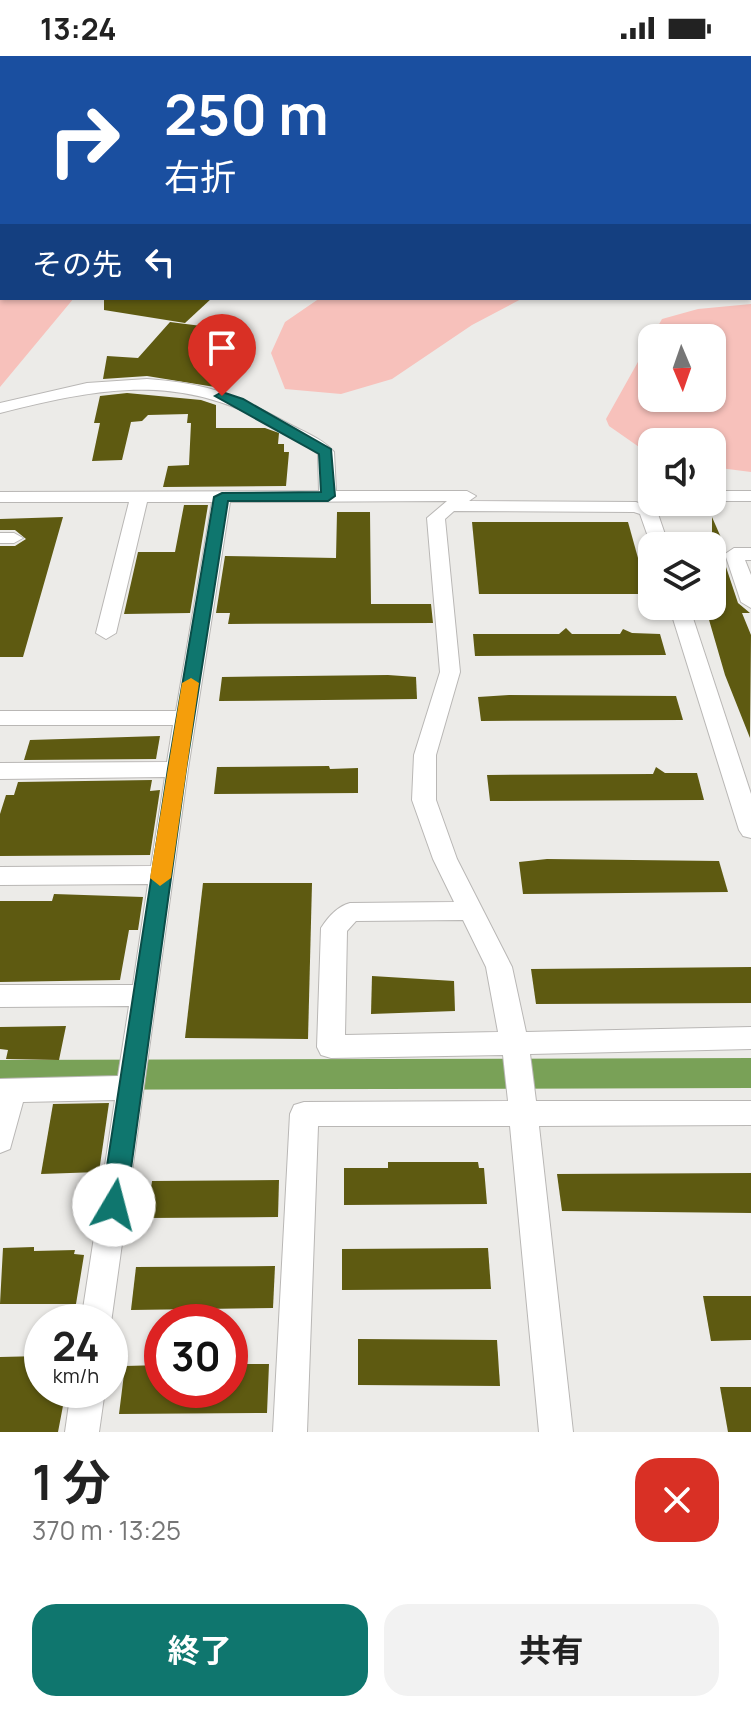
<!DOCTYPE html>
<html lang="ja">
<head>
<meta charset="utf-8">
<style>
  body { margin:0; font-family:Manrope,"Noto Sans JP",sans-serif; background:#f2f2f2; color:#222; height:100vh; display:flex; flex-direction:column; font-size:30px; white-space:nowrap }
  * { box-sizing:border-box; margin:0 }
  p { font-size:26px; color:#767676 }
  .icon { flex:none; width:44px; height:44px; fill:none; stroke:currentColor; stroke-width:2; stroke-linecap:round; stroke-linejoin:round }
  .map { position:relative; height:1376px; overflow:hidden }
  .side { display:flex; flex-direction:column; background:#fff; flex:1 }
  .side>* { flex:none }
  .hud { position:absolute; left:0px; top:0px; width:752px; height:244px; box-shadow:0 2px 6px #0004; background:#1a4fa0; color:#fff; overflow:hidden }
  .needle { width:52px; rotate:178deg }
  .tools { position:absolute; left:638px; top:268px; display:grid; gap:16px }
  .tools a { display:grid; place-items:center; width:88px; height:88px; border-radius:16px; background:#fff; box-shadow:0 2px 6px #0004; font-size:40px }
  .speed { position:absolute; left:24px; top:1248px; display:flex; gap:16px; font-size:40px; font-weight:700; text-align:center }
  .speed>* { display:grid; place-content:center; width:104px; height:104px; border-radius:50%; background:#fff; box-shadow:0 2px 6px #0004; line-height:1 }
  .speed small { font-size:20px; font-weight:400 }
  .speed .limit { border:12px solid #d22; background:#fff; color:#111 }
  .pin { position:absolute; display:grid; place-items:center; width:68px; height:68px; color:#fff; margin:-82px -34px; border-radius:50% 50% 50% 0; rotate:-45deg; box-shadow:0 0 8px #0007 }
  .pin .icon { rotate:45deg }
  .me { position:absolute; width:88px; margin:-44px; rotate:8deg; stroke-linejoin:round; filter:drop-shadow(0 0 6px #0008) }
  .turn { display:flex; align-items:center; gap:28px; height:168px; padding:0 32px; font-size:36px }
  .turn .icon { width:104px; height:104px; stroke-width:2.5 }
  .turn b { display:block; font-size:56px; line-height:68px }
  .then { display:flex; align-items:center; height:76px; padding:0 32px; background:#0003; gap:16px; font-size:30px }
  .round { display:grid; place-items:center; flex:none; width:84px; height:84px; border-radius:24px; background:#f2f2f2 }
  .overview { display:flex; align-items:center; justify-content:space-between; height:136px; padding:0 32px }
  h1 { font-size:48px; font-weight:700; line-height:60px }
  .cta { display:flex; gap:16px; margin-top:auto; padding:16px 32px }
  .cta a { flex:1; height:92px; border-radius:24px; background:#0f766e; color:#fff; font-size:32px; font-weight:700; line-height:92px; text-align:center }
  .cta a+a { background:#f2f2f2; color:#222 }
  .status { display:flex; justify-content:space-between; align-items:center; height:56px; padding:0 40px; background:#fff; direction:ltr }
  .status svg { height:22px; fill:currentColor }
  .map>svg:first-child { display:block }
  .green { fill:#f7c1bb; fill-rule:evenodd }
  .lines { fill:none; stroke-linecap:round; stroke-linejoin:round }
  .canal { fill:#79a157; fill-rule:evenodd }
  .building { fill:#5e5a11 }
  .minor-casing { stroke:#b9b7b5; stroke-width:2 }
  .minor { fill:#fff; fill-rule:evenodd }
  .route { fill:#0f766e; stroke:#0a4d48; stroke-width:2 }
  .slow { fill:#f59e0b }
</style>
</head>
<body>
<div class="status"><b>13:24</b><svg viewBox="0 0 49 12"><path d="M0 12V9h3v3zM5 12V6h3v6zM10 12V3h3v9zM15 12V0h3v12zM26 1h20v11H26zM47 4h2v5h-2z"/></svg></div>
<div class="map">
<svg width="751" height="1376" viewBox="0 0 751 1376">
  <rect width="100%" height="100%" fill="#ecebe8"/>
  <g class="green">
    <path d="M 0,0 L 560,0 L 2,2 L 2,242 L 74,242 L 0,331 Z"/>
    <path d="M 320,242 L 523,242 L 472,269 L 392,323 L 341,338 L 285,333 L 271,297 L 285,266 Z"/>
    <path d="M 751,248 L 751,416 L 712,411 L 712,386 L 652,386 L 652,400 L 609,370 L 606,363 L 662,263 L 698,253 ZM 652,282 L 712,282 L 712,342 L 652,342 Z"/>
  </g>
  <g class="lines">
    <path class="canal" d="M 751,1002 L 751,1032 L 0,1034 L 0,1004 Z"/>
  </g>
  <g class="building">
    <path d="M 104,242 L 212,242 L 185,267 L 104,254 Z"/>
    <path d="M 170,266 L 249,276 L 215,314 L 215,331 L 147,320 L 103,323 L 107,300 L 138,302 Z"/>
    <path d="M 127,337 L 201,344 L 216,349 L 216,372 L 265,372 L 279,377 L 278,388 L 284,388 L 284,396 L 289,396 L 286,430 L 163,431 L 168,410 L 189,409 L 191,367 L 187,367 L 188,358 L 148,359 L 142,365 L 131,366 L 122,404 L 92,405 L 100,367 L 94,367 L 100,340 Z"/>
    <path d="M 184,449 L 208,449 L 190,557 L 124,558 L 138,496 L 175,496 Z"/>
    <path d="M 337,456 L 370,456 L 371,548 L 431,548 L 433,567 L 228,568 L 230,557 L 216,557 L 225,500 L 336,502 Z"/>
    <path d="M 63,461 L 23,601 L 0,601 L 0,490 L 15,490 L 26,483 L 15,474 L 0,474 L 0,463 Z"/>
    <path d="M 712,461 L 726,493 L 722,499 L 738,547 L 750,557 L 742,557 L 751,579 L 750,682 L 725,619 L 705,550 L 712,550 Z"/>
    <path d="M 472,466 L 628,466 L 648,538 L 479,538 Z"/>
    <path d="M 566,572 L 572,578 L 620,578 L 623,573 L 632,577 L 660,578 L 666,599 L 475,600 L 473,578 L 559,578 Z"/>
    <path d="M 388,619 L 416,621 L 417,643 L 219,645 L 222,621 Z"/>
    <path d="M 509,639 L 676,640 L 683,664 L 481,665 L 478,641 Z"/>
    <path d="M 160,680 L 156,703 L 24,704 L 30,684 Z"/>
    <path d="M 329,710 L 330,713 L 358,712 L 358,737 L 214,738 L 217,711 Z"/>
    <path d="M 656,711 L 665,717 L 697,717 L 704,744 L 490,745 L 487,719 L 653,718 Z"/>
    <path d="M 152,724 L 150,735 L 160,734 L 150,799 L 0,800 L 0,758 L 6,739 L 14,739 L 18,726 Z"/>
    <path d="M 547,803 L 719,805 L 728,836 L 523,838 L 519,806 Z"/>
    <path d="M 203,827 L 312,827 L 308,983 L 185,982 Z"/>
    <path d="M 54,838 L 143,841 L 138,874 L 129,874 L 120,924 L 0,926 L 0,845 L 52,845 Z"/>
    <path d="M 751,911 L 751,947 L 536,948 L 531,913 Z"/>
    <path d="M 372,920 L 454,925 L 455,955 L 371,958 Z"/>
    <path d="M 66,970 L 59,1004 L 6,1003 L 8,994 L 0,993 L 0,971 Z"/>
    <path d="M 109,1047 L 99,1116 L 41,1118 L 53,1048 Z"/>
    <path d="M 388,1106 L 478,1106 L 479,1112 L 484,1112 L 487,1148 L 344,1149 L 344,1112 L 388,1112 Z"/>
    <path d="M 751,1117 L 751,1157 L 562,1155 L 557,1118 Z"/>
    <path d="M 279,1124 L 278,1161 L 147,1162 L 152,1125 Z"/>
    <path d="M 34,1191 L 34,1195 L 75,1194 L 74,1198 L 84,1199 L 76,1248 L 0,1248 L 3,1192 Z"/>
    <path d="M 488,1192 L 491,1233 L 342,1234 L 342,1193 Z"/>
    <path d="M 275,1210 L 273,1252 L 131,1254 L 136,1211 Z"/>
    <path d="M 703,1240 L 751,1240 L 751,1284 L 711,1285 Z"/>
    <path d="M 358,1283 L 497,1284 L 500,1330 L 358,1329 Z"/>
    <path d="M 42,1300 L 42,1334 L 66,1334 L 58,1376 L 0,1376 L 0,1301 Z"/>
    <path d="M 230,1308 L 269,1308 L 267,1357 L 119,1358 L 125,1310 L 162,1309 L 162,1334 L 230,1334 Z"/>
    <path d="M 720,1331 L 751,1331 L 751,1376 L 728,1376 Z"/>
  </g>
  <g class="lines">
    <g class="minor-casing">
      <g id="minor">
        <path d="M 728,0 L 751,0 L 751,4 L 730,2 Z"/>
        <path d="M 751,14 L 751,21 L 750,21 L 750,14 Z"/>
        <path d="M 147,323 C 213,328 236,339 293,370 C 307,377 324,384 334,396 L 336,435 L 467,435 L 476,440 L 469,445 L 636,446 L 657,455 L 669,490 L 652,492 L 640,458 L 634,456 L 454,455 L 445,463 L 460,616 L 436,699 L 436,744 L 457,803 L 512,911 L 526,976 L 751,971 L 751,993 L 530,998 L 536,1045 L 751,1045 L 751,1069 L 539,1070 L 573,1376 L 539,1376 L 510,1070 L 318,1070 L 307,1376 L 273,1376 L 290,1058 L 294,1049 L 304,1046 L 508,1045 L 503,999 L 331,1002 L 321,999 L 317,991 L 321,872 C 328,861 338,850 350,847 L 454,846 L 433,803 L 412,744 L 414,699 L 440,616 L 427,462 L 447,445 L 230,446 L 188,713 L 110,1274 L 110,1266 L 81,1266 L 115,1044 L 23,1046 L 10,1093 L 0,1097 L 0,1023 L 118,1020 L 129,950 L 0,951 L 0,929 L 133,929 L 148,828 L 0,829 L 0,811 L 151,810 L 165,721 L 0,723 L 0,707 L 167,706 L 173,669 L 0,669 L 0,655 L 176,655 L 212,446 L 147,446 L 116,577 L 106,583 L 96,577 L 129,446 L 0,446 L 0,436 L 319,435 L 318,398 C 204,317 129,324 0,357 L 0,347 L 87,327 ZM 463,864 L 486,911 L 498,976 L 345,979 L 347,875 L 356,865 Z"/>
        <rect x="712" y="435" width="39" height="10"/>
        <path d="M 0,477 L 14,477 L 23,482 L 14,487 L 0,487 Z"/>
        <path d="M 734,492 L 751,492 L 751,504 L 745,504 L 751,519 L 751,552 L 741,546 L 725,498 Z"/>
        <path d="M 669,550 L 689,550 L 751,738 L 751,782 L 743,780 L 739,774 Z"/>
        <path d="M 71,1334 L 105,1334 L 99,1376 L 65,1376 Z"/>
      </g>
    </g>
    <use href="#minor" class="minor"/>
  </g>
  <path class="route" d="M 222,336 L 243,343 L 331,393 L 335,440 L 328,445 L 228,445 L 186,713 L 126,1149 L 123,1157 L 114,1161 L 105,1157 L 101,1149 L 168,713 L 214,441 L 222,437 L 321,436 L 319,398 L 215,340 Z"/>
  <path class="slow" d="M 191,622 L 199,627 L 171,822 L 160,830 L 150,822 L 182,627 Z"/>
</svg>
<div class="tools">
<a><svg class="needle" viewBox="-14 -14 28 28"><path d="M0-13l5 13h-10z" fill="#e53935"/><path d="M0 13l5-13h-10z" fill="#767676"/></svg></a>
<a><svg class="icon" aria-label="sound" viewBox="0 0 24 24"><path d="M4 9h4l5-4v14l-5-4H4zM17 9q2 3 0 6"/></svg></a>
<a><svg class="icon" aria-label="layers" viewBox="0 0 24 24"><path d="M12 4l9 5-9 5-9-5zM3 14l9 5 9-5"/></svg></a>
</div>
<div class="speed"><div>24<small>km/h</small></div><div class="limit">30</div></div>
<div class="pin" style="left:222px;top:340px;background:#d93025"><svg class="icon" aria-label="arrive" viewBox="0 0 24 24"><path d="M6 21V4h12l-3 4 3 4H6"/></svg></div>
<svg class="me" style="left:114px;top:1149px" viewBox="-20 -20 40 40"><circle r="19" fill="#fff"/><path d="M0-13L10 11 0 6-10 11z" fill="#0f766e"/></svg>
<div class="hud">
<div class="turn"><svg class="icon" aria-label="right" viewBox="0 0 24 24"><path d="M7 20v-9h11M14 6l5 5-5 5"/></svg><div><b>250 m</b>右折</div></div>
<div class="then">その先<svg class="icon" aria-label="left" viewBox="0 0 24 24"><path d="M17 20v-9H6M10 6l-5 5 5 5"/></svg></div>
</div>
</div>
<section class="side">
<div class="overview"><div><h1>1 分</h1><p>370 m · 13:25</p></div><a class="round" style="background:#d93025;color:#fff"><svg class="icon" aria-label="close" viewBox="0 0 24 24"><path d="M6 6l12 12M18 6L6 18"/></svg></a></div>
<div class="cta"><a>終了</a><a>共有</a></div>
</section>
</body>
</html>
